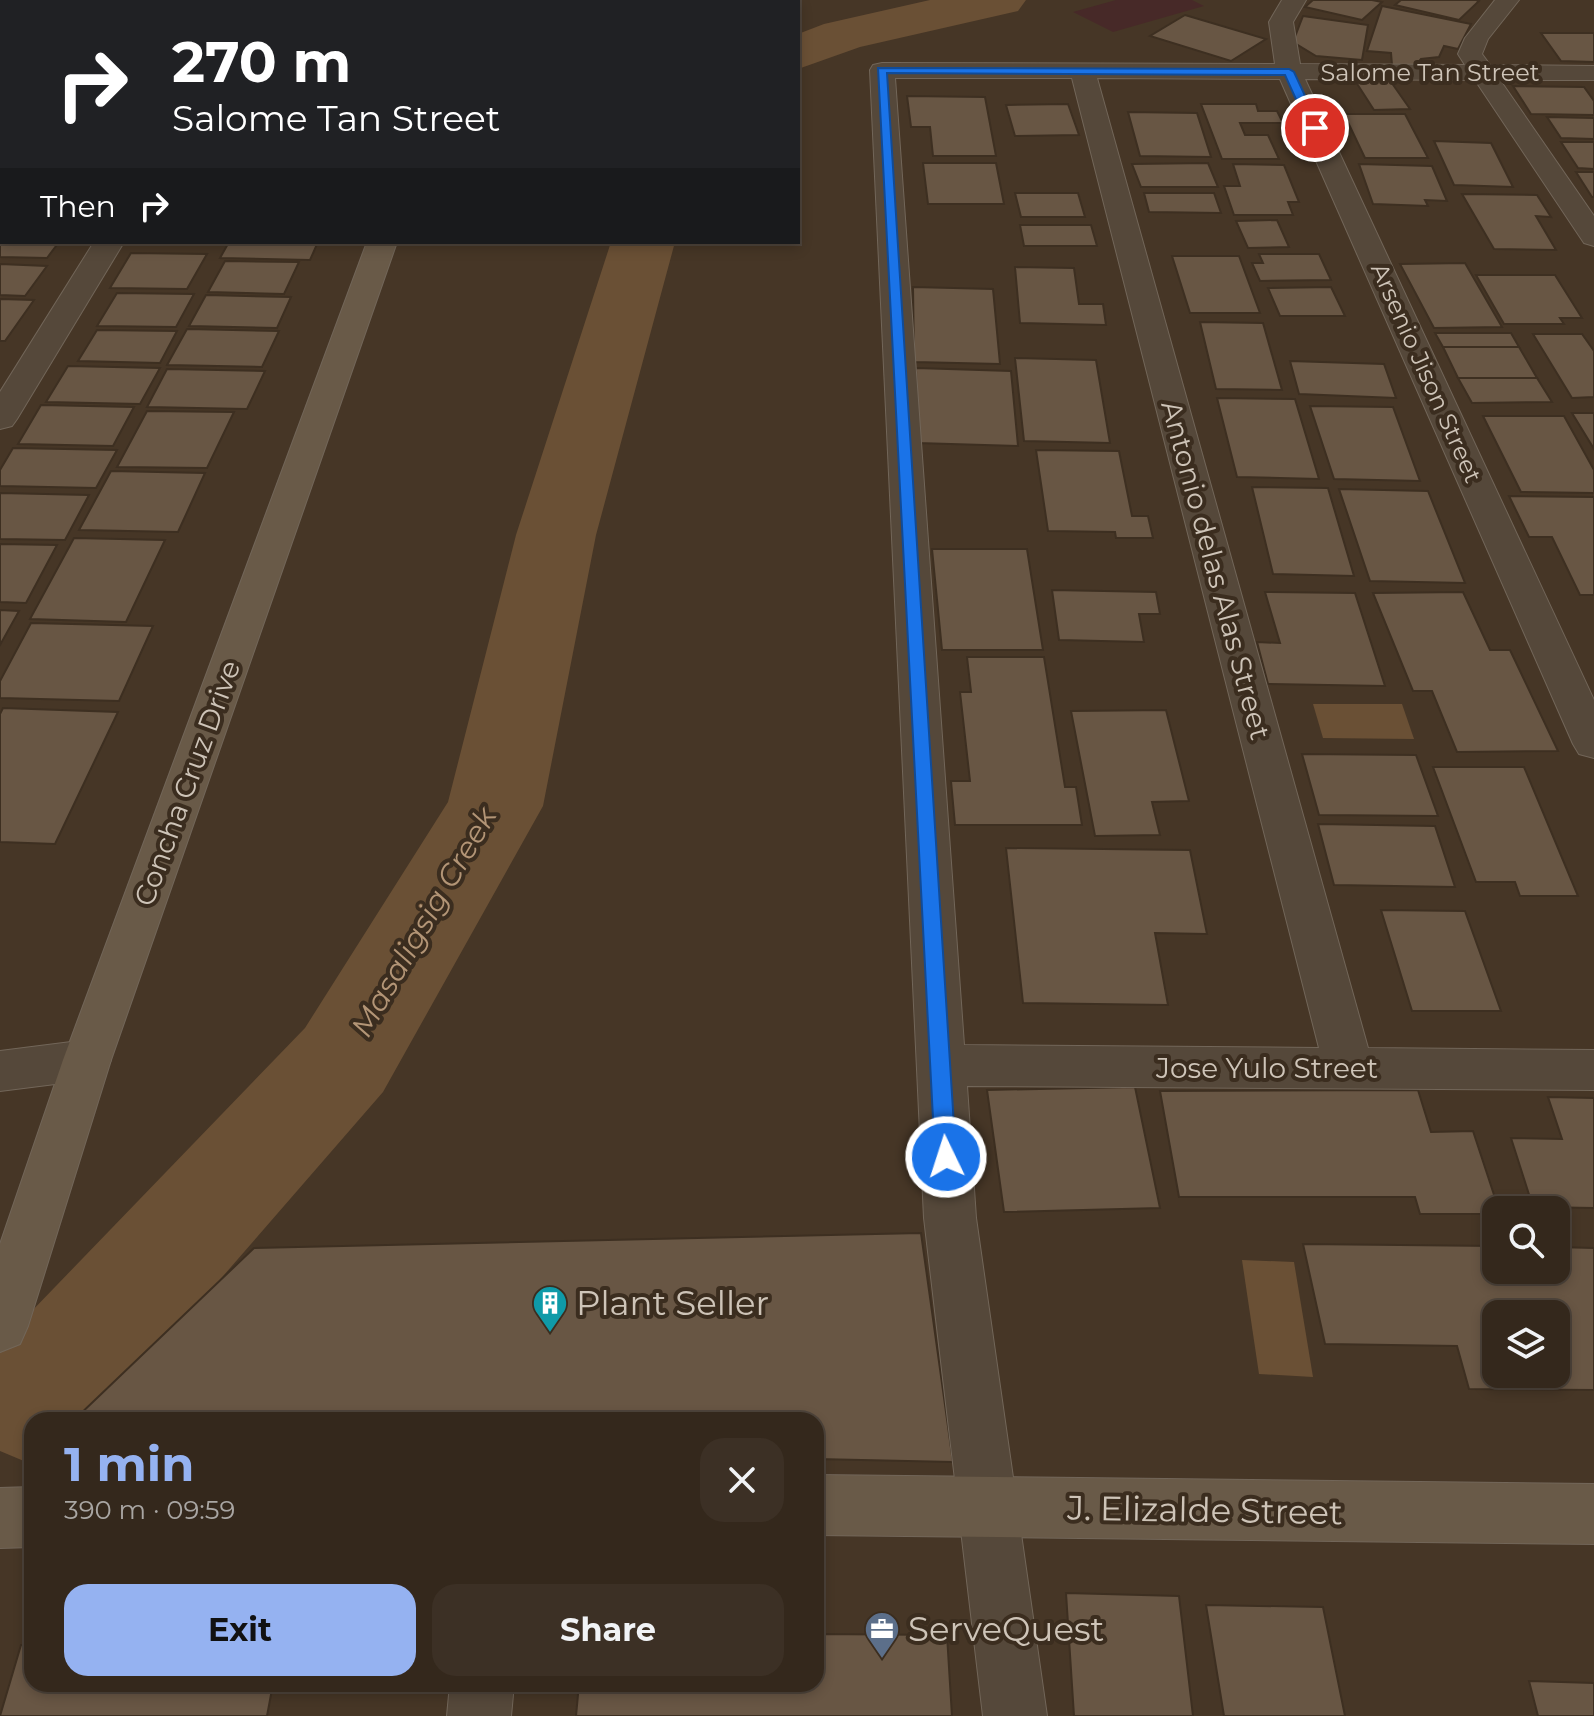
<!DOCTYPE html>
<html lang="en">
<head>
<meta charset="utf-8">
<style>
  body { margin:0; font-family:Montserrat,sans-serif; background:#3c3025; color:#f1f3f6; height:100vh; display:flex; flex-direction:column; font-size:30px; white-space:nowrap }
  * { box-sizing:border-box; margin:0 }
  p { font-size:26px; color:#a9a6a3 }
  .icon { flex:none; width:44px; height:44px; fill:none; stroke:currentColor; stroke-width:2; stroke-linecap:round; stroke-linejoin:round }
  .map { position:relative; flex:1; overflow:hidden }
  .drawer { position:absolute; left:24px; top:1412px; width:800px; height:280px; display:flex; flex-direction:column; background:#34281c; border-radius:24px; box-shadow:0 4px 12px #0003,0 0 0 2px #4e443b }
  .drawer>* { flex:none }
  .guide { position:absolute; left:0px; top:0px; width:800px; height:244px; box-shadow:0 4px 12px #0003,0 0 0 2px #4e443b; background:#202124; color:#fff; overflow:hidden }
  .tools { position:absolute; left:1482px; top:1196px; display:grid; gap:16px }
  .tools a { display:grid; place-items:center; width:88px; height:88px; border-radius:16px; background:#34281c; box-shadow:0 4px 12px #0003,0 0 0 2px #4e443b; font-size:40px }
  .pin { position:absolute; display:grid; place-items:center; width:68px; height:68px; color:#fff; margin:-34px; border:4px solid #fff; border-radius:50%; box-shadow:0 2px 8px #0007 }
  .me { position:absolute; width:88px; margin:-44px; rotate:356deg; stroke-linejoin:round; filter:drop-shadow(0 0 6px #0008) }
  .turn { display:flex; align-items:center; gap:28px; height:168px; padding:0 40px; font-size:36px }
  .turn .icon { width:104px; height:104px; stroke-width:2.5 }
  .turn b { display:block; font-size:56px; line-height:68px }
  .then { display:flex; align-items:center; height:76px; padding:0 40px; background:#0003; gap:16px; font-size:30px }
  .round { display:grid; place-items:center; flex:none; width:84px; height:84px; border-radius:24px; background:#3c3025 }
  .head { display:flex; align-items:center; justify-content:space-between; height:136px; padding:0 40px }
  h1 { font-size:48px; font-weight:700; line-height:60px; color:#95b2f1 }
  .button { display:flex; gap:16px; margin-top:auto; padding:16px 40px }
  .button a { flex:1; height:92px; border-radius:24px; background:#95b2f1; color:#111; font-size:32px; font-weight:700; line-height:92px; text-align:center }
  .button a+a { background:#3c3025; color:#f1f3f6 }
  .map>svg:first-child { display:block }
  .green { fill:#472928 }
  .water { fill:#6a5035 }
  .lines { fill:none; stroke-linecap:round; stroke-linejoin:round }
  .river { fill:#6a5035; fill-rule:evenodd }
  .building { fill:#685644; stroke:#3d2f21; stroke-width:2; fill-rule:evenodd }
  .street-casing { stroke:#726659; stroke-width:2 }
  .secondary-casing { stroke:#726659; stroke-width:2 }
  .street { fill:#55483a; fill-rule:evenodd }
  .secondary { fill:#695a48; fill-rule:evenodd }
  .route { fill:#1a73e8; stroke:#114b97; stroke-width:2 }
  .labels { text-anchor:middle; stroke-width:8; stroke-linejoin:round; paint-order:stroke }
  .far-street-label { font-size:24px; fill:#cec4b8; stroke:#3b2d1f }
  .street-label { font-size:28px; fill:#cec4b8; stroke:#3b2d1f }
  .water-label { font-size:30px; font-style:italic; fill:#b39576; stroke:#3b2d1f }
  .near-poi-label { font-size:34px; fill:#cec4b8; stroke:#3b2d1f; text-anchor:start }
  .near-street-label { font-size:34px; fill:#cec4b8; stroke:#3b2d1f }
</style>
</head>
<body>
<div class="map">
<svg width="1594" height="1716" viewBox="0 0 1594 1716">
  <rect width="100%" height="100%" fill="#463626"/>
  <path class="green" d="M 1116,0 L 1192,0 L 1204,6 L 1113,32 L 1073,12 Z"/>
  <g class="water">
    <path d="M 1313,704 L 1402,704 L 1414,739 L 1323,738 Z"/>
    <path d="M 1242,1260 L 1294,1262 L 1313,1377 L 1259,1374 Z"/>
  </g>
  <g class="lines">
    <g class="river">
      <path d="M 930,0 L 1026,0 L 1018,11 L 860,47 L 798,69 L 798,34 L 824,24 Z"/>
      <path d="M 611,242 L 675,242 L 596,535 L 543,806 L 383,1092 L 98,1420 L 32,1420 L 31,1464 L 0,1451 L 0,1344 L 305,1028 L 448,802 L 516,535 Z"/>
    </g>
  </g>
  <g class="building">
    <path d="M 308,0 L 415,0 L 305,2 Z"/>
    <path d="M 631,0 L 747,0 L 748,2 L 632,2 Z"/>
    <path d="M 1313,0 L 1372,0 L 1382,2 L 1362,20 L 1305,7 Z"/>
    <path d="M 1401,0 L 1476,0 L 1479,1 L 1459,20 L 1395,5 Z"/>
    <path d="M 1382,6 L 1471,24 L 1458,49 L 1444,46 L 1439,57 L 1421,59 L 1415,66 L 1392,65 L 1391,53 L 1367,51 Z"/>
    <path d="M 1185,15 L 1266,39 L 1231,61 L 1150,36 Z"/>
    <path d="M 1303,16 L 1368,25 L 1362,60 L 1316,56 L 1293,42 Z"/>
    <path d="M 1541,33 L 1594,33 L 1594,62 L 1561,61 Z"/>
    <path d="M 1354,79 L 1389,79 L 1410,109 L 1374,110 Z"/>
    <path d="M 1513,86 L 1584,87 L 1594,101 L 1594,115 L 1531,114 Z"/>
    <path d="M 907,96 L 985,97 L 996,156 L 933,156 L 930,127 L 911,127 Z"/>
    <path d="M 1068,104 L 1079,135 L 1015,136 L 1006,105 Z"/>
    <path d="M 1201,104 L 1256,104 L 1258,111 L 1277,111 L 1283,123 L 1240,123 L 1245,135 L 1268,135 L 1279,159 L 1222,159 Z"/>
    <path d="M 1128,112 L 1197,113 L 1211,157 L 1140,156 Z"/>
    <path d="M 1344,114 L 1405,114 L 1428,158 L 1365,158 Z"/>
    <path d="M 1547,117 L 1594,118 L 1594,139 L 1561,138 Z"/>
    <path d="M 1434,141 L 1491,143 L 1513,187 L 1454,185 Z"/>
    <path d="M 1561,142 L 1594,142 L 1594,169 L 1578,168 Z"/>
    <path d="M 923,163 L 996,163 L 1004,204 L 928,204 Z"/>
    <path d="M 1208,163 L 1218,187 L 1141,187 L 1132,164 Z"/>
    <path d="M 1233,164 L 1284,165 L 1299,202 L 1288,202 L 1293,215 L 1234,215 L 1224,186 L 1240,186 Z"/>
    <path d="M 1359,164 L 1432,166 L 1447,201 L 1425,200 L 1428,206 L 1373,204 Z"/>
    <path d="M 1576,172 L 1594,172 L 1594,197 L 1592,197 Z"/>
    <path d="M 1015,193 L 1078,193 L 1085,217 L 1021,217 Z"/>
    <path d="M 1144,193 L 1214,193 L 1221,213 L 1149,212 Z"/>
    <path d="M 1462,194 L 1537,195 L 1551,217 L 1536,216 L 1556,250 L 1494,249 Z"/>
    <path d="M 1277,220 L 1289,247 L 1248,248 L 1236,221 Z"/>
    <path d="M 1020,225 L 1091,225 L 1097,246 L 1024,246 Z"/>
    <path d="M 0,232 L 2,242 L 59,242 L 47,258 L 0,257 Z"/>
    <path d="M 229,242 L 318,242 L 310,260 L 220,258 Z"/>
    <path d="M 131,253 L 207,254 L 187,289 L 110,288 Z"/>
    <path d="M 1259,254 L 1319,254 L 1331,280 L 1260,281 L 1252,263 L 1263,263 Z"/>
    <path d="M 1172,256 L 1239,256 L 1260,313 L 1190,313 Z"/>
    <path d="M 225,261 L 299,262 L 284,294 L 208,292 Z"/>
    <path d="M 1465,263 L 1502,327 L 1434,328 L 1400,264 Z"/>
    <path d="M 0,264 L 47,266 L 25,296 L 0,295 Z"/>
    <path d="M 1015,267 L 1074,268 L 1079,304 L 1103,304 L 1106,325 L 1020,323 Z"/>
    <path d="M 1476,275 L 1555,275 L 1582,318 L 1560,318 L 1564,324 L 1504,324 Z"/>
    <path d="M 913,287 L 993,289 L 1000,364 L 914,362 Z"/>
    <path d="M 1331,287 L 1345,316 L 1280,316 L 1268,288 Z"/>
    <path d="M 117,293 L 194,294 L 176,327 L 97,326 Z"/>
    <path d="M 206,295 L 291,297 L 277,328 L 189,326 Z"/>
    <path d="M 0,299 L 34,300 L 5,341 L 0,341 Z"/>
    <path d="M 1200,322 L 1263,323 L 1282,390 L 1216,389 Z"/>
    <path d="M 187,329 L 279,331 L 262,367 L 167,365 Z"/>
    <path d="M 97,330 L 177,331 L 160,363 L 78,361 Z"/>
    <path d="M 1435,333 L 1511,333 L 1519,347 L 1443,347 Z"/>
    <path d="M 1533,334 L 1582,334 L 1594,351 L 1594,397 L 1572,398 Z"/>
    <path d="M 1443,347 L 1519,347 L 1537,378 L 1458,378 Z"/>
    <path d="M 1015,358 L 1096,360 L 1110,443 L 1024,441 Z"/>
    <path d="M 1290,361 L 1384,364 L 1396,398 L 1299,394 Z"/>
    <path d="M 68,366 L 160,368 L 140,404 L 46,402 Z"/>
    <path d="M 916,368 L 1011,371 L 1018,446 L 917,443 Z"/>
    <path d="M 167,369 L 265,371 L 247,409 L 147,407 Z"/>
    <path d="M 1458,378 L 1537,378 L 1552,402 L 1472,403 Z"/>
    <path d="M 1217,398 L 1295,399 L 1319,479 L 1237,477 Z"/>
    <path d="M 41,405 L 134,407 L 113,446 L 18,444 Z"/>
    <path d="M 1310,406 L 1393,407 L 1420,481 L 1334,479 Z"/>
    <path d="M 147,411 L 234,412 L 207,468 L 117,467 Z"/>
    <path d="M 1572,413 L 1594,413 L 1594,449 Z"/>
    <path d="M 1483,416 L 1564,416 L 1594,470 L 1594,493 L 1521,492 Z"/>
    <path d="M 13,448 L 117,450 L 96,488 L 0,486 L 0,470 Z"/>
    <path d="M 1036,450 L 1119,451 L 1132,516 L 1148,516 L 1153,538 L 1116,538 L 1115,532 L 1048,531 Z"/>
    <path d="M 111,471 L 205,473 L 178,532 L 79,530 Z"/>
    <path d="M 1252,487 L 1328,488 L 1354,576 L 1273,574 Z"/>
    <path d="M 1339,489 L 1428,491 L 1465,583 L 1370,581 Z"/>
    <path d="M 0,493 L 89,495 L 65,540 L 0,539 Z"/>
    <path d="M 1509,496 L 1594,497 L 1594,595 L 1580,595 L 1552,537 L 1529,537 Z"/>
    <path d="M 74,538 L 165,540 L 126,622 L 30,619 Z"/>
    <path d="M 0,544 L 57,545 L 26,603 L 0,602 Z"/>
    <path d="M 932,549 L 1027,549 L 1043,650 L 942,650 Z"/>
    <path d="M 1052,590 L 1156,592 L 1160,614 L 1139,614 L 1144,642 L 1059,640 Z"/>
    <path d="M 1265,592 L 1355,593 L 1385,686 L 1268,684 L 1257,642 L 1280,643 Z"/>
    <path d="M 1463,592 L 1490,650 L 1510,650 L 1558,751 L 1457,752 L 1432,691 L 1413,691 L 1373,593 Z"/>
    <path d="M 0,610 L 19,611 L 0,645 Z"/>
    <path d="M 31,623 L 153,626 L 119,701 L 0,698 L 0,681 Z"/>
    <path d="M 967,657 L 1044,657 L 1065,787 L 1076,787 L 1082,825 L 955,825 L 951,781 L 970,781 L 960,692 L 971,692 Z"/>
    <path d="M 3,708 L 118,712 L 55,844 L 0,842 L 0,714 Z"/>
    <path d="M 1166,710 L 1189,801 L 1152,802 L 1160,835 L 1095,836 L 1071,711 Z"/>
    <path d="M 1302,754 L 1416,755 L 1438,816 L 1319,815 Z"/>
    <path d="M 1433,767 L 1524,767 L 1578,896 L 1520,896 L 1515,882 L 1476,882 Z"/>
    <path d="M 1318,824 L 1435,826 L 1455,887 L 1334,885 Z"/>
    <path d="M 1006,848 L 1190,850 L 1207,934 L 1155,933 L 1168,1005 L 1023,1003 Z"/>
    <path d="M 1381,910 L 1465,911 L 1501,1011 L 1412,1011 Z"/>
    <path d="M 1135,1087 L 1160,1208 L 1004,1212 L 987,1090 Z"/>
    <path d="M 1418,1090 L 1431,1132 L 1473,1131 L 1499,1210 L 1496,1210 L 1496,1214 L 1420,1214 L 1415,1197 L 1179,1197 L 1160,1091 Z"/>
    <path d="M 1548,1097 L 1594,1098 L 1594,1208 L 1533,1207 L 1511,1138 L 1562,1139 Z"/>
    <path d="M 921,1233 L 953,1462 L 816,1459 L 816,1420 L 74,1420 L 254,1248 Z"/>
    <path d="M 1303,1244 L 1496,1246 L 1496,1270 L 1556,1270 L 1556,1247 L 1594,1248 L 1594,1390 L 1469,1389 L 1457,1346 L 1325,1344 ZM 1496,1314 L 1556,1314 L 1556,1374 L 1496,1374 Z"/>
    <path d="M 1066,1593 L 1179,1596 L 1193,1716 L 1074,1716 Z"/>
    <path d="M 1206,1605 L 1323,1607 L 1345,1716 L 1224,1716 Z"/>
    <path d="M 816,1634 L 947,1635 L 952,1716 L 576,1716 L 579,1684 L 816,1684 Z"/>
    <path d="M 21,1645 L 32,1645 L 32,1684 L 273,1684 L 267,1716 L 0,1716 Z"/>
    <path d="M 1529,1681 L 1594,1683 L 1594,1716 L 1538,1716 Z"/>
  </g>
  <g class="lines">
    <g class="street-casing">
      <g id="street">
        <path d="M 36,0 L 66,0 L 68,2 L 38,2 Z"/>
        <path d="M 1282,0 L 1306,0 L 1293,22 L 1300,64 L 1465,65 L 1458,54 L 1465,38 L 1495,0 L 1519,0 L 1488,39 L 1482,54 L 1490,65 L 1594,66 L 1594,80 L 1500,80 L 1594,216 L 1594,246 L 1584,243 L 1475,80 L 1305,79 L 1594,700 L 1594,758 L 1579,754 L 1573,744 L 1280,79 L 1097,78 L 1368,1048 L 1594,1050 L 1594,1090 L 967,1086 L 976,1218 L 1047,1716 L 983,1716 L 924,1218 L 870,70 L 873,65 L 882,63 L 1275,64 L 1269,22 ZM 895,78 L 1072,78 L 1319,1048 L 964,1045 Z"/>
        <path d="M 2,85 L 2,102 L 0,103 L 0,86 Z"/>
        <path d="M 94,242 L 124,242 L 17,419 L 12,426 L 0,429 L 0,392 Z"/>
        <path d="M 87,1040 L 104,1046 L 111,1060 L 104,1074 L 87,1080 L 0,1091 L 0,1051 Z"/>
        <path d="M 450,1684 L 514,1684 L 511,1716 L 447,1716 Z"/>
      </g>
    </g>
    <g class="secondary-casing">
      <g id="secondary">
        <path d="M 446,0 L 470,0 L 445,2 Z"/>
        <path d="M 367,242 L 397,242 L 111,1060 L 28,1326 L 20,1344 L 0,1352 L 0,1244 L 63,1060 Z"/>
        <path d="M 816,1475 L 1594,1484 L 1594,1544 L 816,1535 Z"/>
        <path d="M 32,1487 L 32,1547 L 0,1548 L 0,1488 Z"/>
      </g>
    </g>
    <use href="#street" class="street"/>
    <use href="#secondary" class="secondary"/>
  </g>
  <path class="route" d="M 878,68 L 1289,69 L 1294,72 L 1320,128 L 1315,131 L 1309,128 L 1285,75 L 887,73 L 956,1157 L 953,1163 L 946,1166 L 938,1163 L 935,1157 Z"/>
  <defs>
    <g id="building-pin" transform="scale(1.8)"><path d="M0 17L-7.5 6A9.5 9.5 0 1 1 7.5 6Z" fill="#0f9aa8" stroke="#3b2d1f"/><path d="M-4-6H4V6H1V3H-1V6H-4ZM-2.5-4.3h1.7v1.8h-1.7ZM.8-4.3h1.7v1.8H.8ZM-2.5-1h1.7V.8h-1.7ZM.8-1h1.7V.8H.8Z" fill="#fff"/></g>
    <g id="office-pin" transform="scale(1.8)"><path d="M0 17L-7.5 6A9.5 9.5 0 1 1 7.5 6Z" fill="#5c6f8a" stroke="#3b2d1f"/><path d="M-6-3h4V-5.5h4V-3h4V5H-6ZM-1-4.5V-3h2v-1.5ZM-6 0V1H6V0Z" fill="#fff"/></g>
  </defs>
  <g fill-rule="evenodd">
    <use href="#building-pin" x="550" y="1303"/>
    <use href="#office-pin" x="882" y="1629"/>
  </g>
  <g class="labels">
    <g class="far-street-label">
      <text x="1430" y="81">Salome Tan Street</text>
      <text transform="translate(1426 373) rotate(66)" y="8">Arsenio Jison Street</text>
    </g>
    <g class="street-label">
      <text transform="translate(1216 570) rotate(75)" y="10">Antonio delas Alas Street</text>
      <text transform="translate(187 783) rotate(-70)" y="10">Concha Cruz Drive</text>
      <text x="1267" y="1078">Jose Yulo Street</text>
    </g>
    <g class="water-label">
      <text transform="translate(424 922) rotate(-60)" y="10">Masaligsig Creek</text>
    </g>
    <g class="near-poi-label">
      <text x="576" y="1315">Plant Seller</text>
      <text x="908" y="1641">ServeQuest</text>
    </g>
    <g class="near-street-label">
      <text transform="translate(1205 1510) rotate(1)" y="12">J. Elizalde Street</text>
    </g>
  </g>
</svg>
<div class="tools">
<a><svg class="icon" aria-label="search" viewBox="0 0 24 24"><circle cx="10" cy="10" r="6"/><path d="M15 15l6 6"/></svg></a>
<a><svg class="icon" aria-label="layers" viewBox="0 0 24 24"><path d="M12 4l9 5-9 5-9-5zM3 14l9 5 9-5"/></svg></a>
</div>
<div class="pin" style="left:1315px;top:128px;background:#d93025"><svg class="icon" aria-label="arrive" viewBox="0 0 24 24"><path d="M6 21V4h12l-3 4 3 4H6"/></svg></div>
<svg class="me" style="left:946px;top:1157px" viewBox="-20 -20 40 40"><circle r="17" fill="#1a73e8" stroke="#fff" stroke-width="3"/><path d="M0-11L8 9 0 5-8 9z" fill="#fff"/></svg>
<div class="guide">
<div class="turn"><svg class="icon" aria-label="right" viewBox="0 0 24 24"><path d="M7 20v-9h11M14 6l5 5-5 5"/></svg><div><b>270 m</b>Salome Tan Street</div></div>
<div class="then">Then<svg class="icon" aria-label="right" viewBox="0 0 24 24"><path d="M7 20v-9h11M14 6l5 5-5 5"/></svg></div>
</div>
<section class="drawer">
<div class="head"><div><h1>1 min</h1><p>390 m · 09:59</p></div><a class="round"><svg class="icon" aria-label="close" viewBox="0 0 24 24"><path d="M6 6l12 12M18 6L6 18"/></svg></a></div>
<div class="button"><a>Exit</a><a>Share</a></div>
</section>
</div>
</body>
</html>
